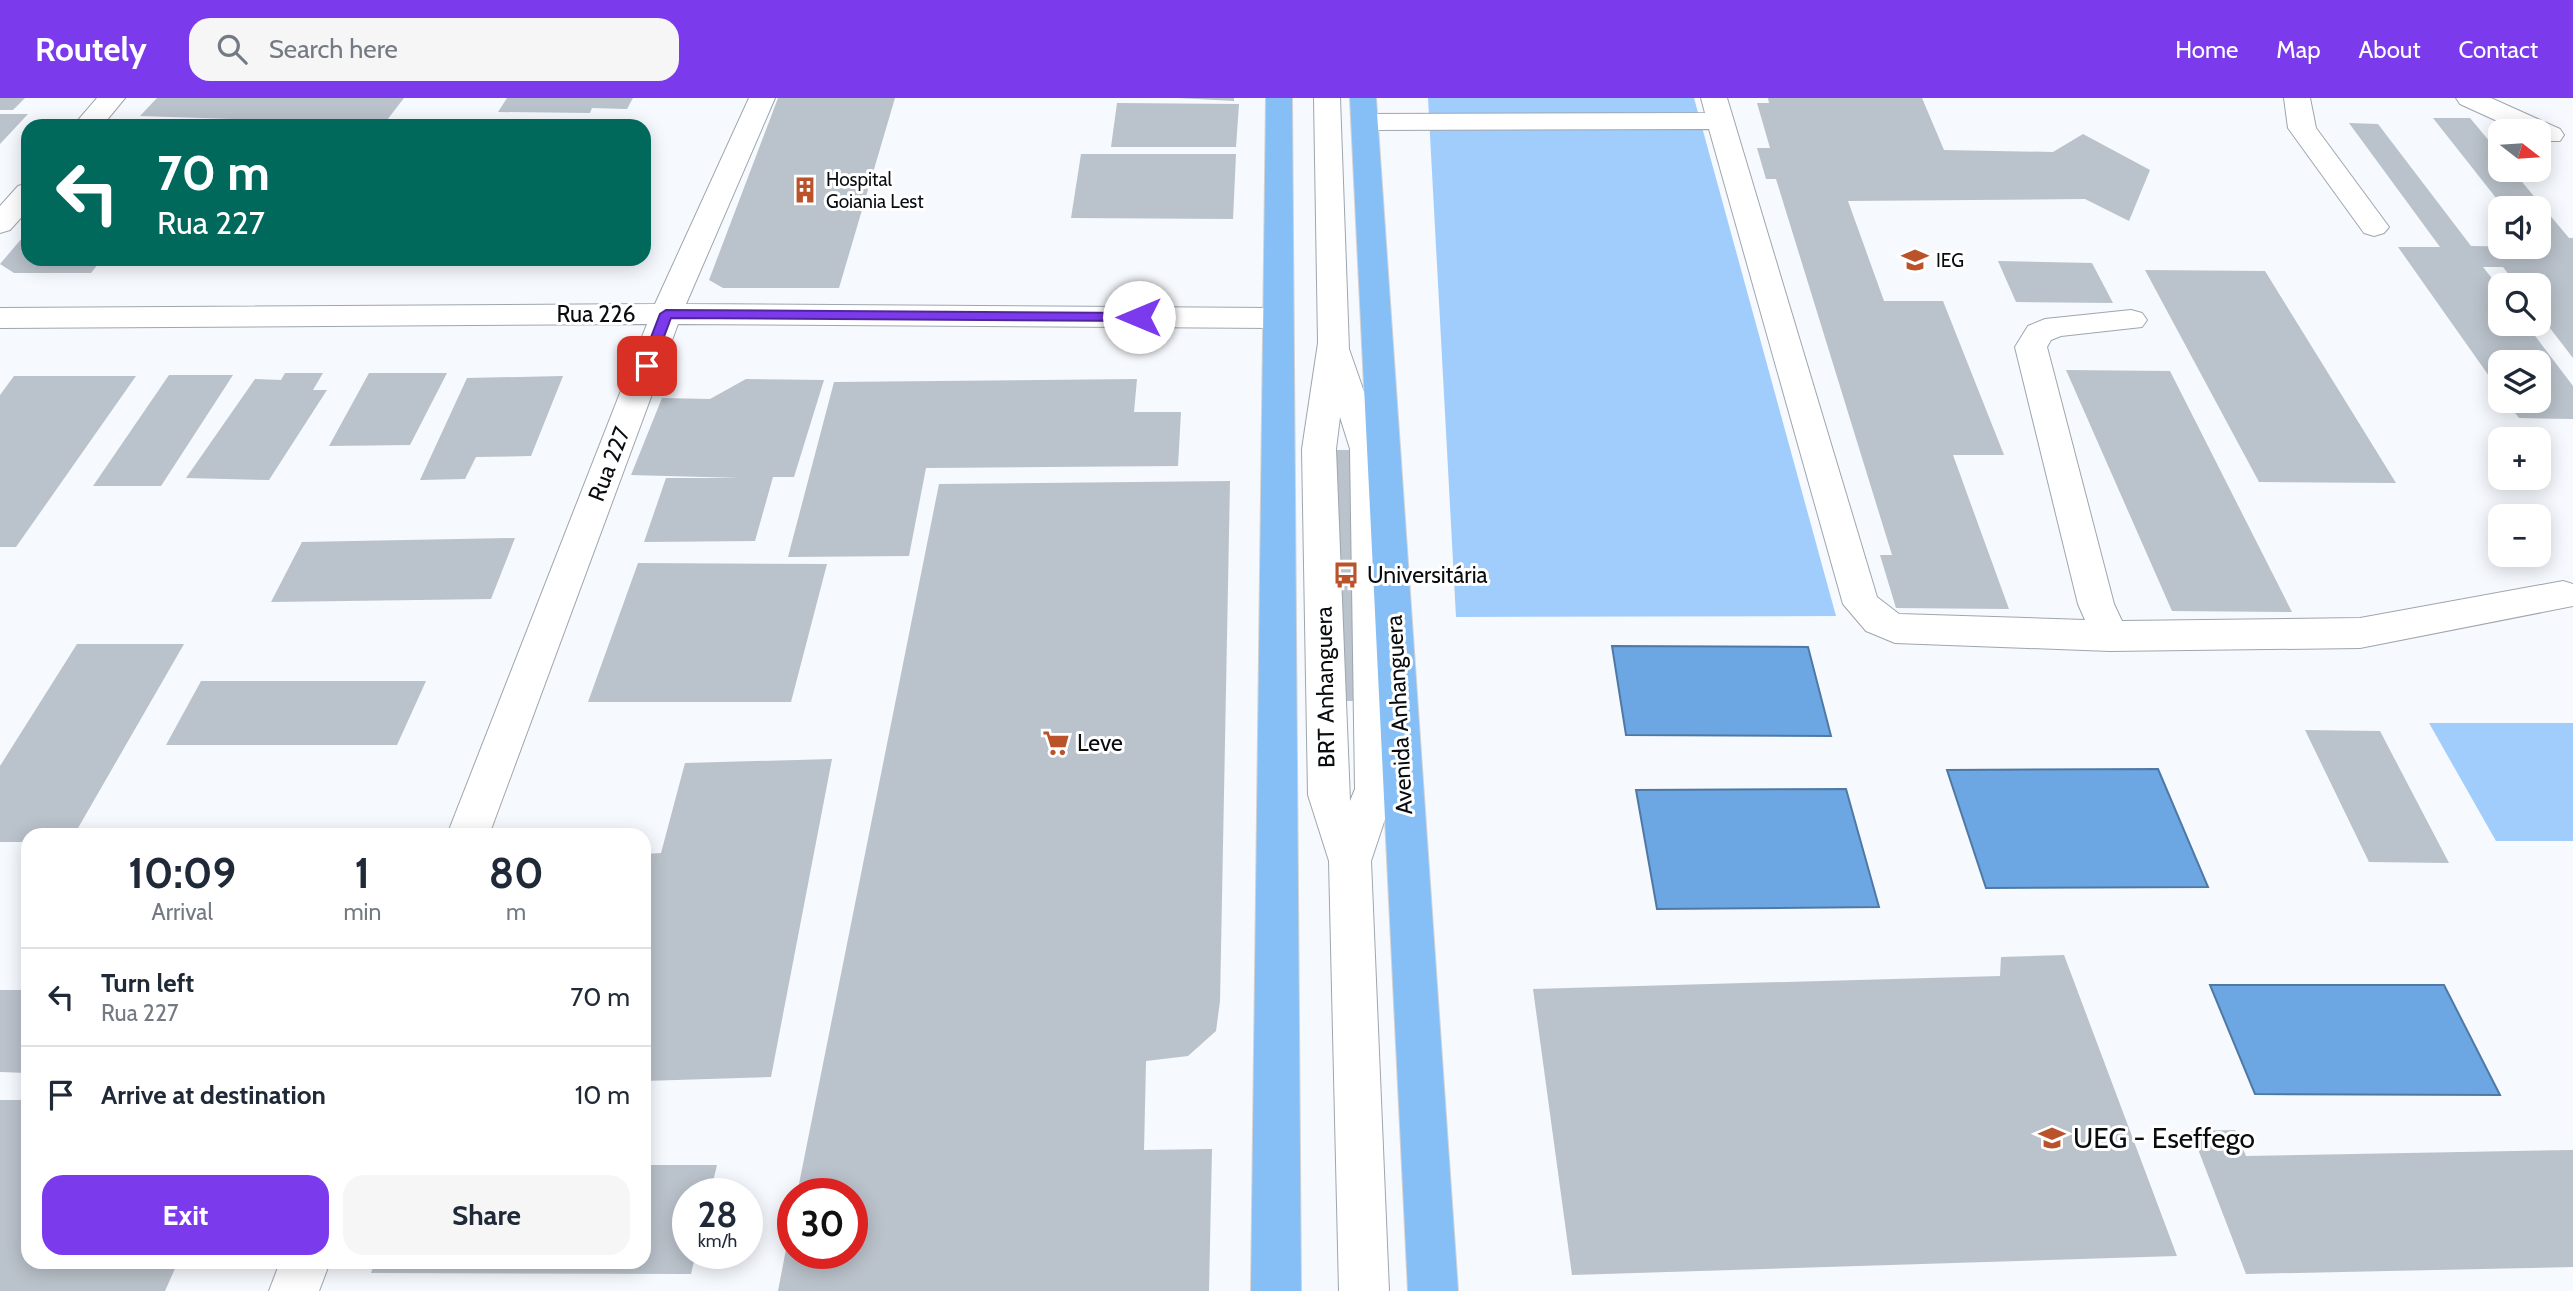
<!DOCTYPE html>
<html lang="en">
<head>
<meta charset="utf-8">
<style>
  body { margin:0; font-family:Cabin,sans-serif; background:#f6f6f7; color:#1f2937; height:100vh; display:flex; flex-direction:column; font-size:26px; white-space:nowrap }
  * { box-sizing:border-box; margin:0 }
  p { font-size:23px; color:#747a83 }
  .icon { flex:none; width:38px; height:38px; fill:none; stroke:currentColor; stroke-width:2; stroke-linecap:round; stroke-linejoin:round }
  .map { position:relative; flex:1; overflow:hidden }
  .details { position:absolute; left:21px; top:730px; width:630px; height:441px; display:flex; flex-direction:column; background:#fff; border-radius:21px; box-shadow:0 4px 18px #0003 }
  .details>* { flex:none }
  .hud { position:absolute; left:21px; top:21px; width:630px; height:147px; border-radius:21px; box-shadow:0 4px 18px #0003; background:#00695c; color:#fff; overflow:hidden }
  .needle { width:46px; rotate:107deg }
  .fabs { position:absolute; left:2488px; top:21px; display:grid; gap:14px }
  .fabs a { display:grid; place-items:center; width:63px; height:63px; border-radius:14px; background:#fff; box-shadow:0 4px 18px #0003; font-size:35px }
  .speed { position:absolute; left:672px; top:1080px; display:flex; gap:14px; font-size:35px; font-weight:700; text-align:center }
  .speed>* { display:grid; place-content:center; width:91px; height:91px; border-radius:50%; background:#fff; box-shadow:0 4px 18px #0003; line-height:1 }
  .speed small { font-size:18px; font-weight:400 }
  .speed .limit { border:10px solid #d22; background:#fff; color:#111 }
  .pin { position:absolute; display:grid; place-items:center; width:60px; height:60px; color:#fff; margin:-30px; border-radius:14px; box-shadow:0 4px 10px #0006 }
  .me { position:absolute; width:77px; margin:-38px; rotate:270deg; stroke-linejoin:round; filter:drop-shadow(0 0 5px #0008) }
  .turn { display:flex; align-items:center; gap:24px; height:147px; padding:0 21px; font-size:32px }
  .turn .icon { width:91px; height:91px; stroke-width:2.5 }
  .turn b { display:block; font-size:49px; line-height:60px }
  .eta { display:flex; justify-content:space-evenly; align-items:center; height:119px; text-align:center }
  .eta b { font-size:42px; font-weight:700; line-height:49px }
  .action { display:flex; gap:14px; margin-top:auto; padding:14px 21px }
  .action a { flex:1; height:80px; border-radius:21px; background:#7c3aed; color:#fff; font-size:28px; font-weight:700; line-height:80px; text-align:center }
  .action a+a { background:#f6f6f7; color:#1f2937 }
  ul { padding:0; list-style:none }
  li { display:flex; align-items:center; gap:21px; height:98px; padding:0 21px; border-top:2px solid #e0e1e3 }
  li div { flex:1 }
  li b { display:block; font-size:26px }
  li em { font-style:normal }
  header { display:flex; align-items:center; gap:42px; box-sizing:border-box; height:98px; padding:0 35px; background:#7c3aed; color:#fff }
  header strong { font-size:33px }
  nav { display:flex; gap:38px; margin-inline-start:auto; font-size:24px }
  .search { width:490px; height:63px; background:#f6f6f7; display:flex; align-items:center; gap:18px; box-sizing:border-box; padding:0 24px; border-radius:21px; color:#747a83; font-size:26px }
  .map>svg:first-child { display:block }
  .green { fill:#a1cdfc }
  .water { fill:#6ca7e4; stroke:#4f79a4; stroke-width:2 }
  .building { fill:#bac2cb }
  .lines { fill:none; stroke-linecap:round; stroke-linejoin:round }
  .minor-casing { stroke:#9ea6ae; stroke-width:2 }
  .major-casing { stroke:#d3d3d4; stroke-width:2 }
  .minor { fill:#fff; fill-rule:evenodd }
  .major { fill:#85bff5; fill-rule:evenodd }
  .route { fill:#7c3aed; stroke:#51269a; stroke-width:2 }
  .labels { text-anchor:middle; stroke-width:6; stroke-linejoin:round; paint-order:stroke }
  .far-poi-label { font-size:19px; fill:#0a0d10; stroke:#fff; text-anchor:start }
  .street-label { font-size:23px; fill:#0a0d10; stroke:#fff }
  .poi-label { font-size:23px; fill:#0a0d10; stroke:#fff; text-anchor:start }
  .near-poi-label { font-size:28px; fill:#0a0d10; stroke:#fff; text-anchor:start }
</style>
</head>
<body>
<header>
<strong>Routely</strong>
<div class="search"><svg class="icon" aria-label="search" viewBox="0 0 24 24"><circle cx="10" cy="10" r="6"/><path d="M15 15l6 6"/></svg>Search here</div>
<nav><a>Home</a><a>Map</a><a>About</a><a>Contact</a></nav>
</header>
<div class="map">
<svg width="2573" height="1193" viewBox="0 0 2573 1193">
  <rect width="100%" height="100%" fill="#f6f9fd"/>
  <g class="green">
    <path d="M 1428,0 L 1694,0 L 1836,518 L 1456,519 Z"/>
    <path d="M 2429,625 L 2573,625 L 2573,743 L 2496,743 Z"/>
  </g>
  <g class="water">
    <path d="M 1612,548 L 1808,549 L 1831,638 L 1626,637 Z"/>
    <path d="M 2158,671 L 2208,789 L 1986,790 L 1947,672 Z"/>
    <path d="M 1846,691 L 1879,809 L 1657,811 L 1636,692 Z"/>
    <path d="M 2210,887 L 2444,887 L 2500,997 L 2255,996 Z"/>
  </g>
  <g class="building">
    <path d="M 0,0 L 25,0 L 13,12 L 0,12 Z"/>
    <path d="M 157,0 L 404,0 L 384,26 L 140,18 Z"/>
    <path d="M 507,0 L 633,0 L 627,11 L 592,10 L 590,15 L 498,14 Z"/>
    <path d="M 778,0 L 895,0 L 839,190 L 723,190 L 709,182 Z"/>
    <path d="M 1178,0 L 1234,0 L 1234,3 Z"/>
    <path d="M 1768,0 L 1922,0 L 1944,52 L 2053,54 L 2083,36 L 2150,72 L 2129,123 L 2085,101 L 1848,103 L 1884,203 L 1943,203 L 2004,357 L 1953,357 L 2009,511 L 1896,510 L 1880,457 L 1892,457 L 1776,81 L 1766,81 L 1757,50 L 1770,50 L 1757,5 L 1769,5 Z"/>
    <path d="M 1117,5 L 1239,6 L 1236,49 L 1111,49 Z"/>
    <path d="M 0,16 L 28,16 L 0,46 Z"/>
    <path d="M 2433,20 L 2470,20 L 2501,57 L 2501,72 L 2512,72 L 2569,140 L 2573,140 L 2573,260 L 2539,216 L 2539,187 L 2517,187 L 2503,169 L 2483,169 L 2501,192 L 2501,226 L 2526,226 L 2573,288 L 2573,321 L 2519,320 L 2506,303 L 2539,303 L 2539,264 L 2501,264 L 2501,295 L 2398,149 L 2440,149 L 2349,25 L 2378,26 L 2471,148 L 2539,149 L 2539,110 L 2504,110 Z"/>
    <path d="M 205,25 L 203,28 L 157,28 L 157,26 Z"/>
    <path d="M 1081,56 L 1236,56 L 1233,121 L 1071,120 Z"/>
    <path d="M 28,133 L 28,161 L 102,161 L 91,175 L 14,175 L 0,166 Z"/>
    <path d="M 1998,163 L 2092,165 L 2113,205 L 2016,204 Z"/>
    <path d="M 2145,172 L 2265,173 L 2396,385 L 2259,384 Z"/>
    <path d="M 2066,272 L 2170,273 L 2292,514 L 2172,513 Z"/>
    <path d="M 285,275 L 323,275 L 313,292 L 327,292 L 269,382 L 186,380 L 255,281 L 281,282 Z"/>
    <path d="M 369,275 L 447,275 L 410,347 L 329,348 Z"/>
    <path d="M 169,277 L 233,277 L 161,388 L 93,388 Z"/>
    <path d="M 14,278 L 136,278 L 16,449 L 0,449 L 0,297 Z"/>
    <path d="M 563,278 L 531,358 L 476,359 L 465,381 L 420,382 L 467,280 Z"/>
    <path d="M 746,281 L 824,282 L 794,379 L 773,379 L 755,443 L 644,444 L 666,380 L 740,380 L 631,377 L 662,300 L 710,301 Z"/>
    <path d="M 1137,281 L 1134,314 L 1181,314 L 1178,368 L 926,370 L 909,458 L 788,459 L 834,284 Z"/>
    <path d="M 1328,352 L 1356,352 L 1366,603 L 1333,603 Z"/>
    <path d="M 1230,383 L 1220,903 L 1216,933 L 1188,958 L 1146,963 L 1144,1052 L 1212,1051 L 1209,1193 L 778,1193 L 791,1125 L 793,1155 L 852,1155 L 852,1096 L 797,1096 L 939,386 Z"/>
    <path d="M 515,440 L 491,501 L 271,504 L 302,444 Z"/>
    <path d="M 638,465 L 827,466 L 791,604 L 588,604 Z"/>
    <path d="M 77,546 L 184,546 L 74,737 L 28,737 L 28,744 L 0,744 L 0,668 Z"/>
    <path d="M 201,583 L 426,583 L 397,647 L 166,647 Z"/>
    <path d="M 2305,632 L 2380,633 L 2449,765 L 2369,764 Z"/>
    <path d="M 832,661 L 771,979 L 644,983 L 644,756 L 661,755 L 685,665 Z"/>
    <path d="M 2064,857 L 2177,1158 L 1572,1177 L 1533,891 L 2000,878 L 2001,859 Z"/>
    <path d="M 0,892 L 28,892 L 28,975 L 0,974 Z"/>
    <path d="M 0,1002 L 28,1002 L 28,1164 L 178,1164 L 165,1193 L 0,1193 Z"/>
    <path d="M 2235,1032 L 2246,1058 L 2573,1052 L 2573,1169 L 2246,1176 L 2191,1033 Z"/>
    <path d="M 644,1067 L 717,1067 L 710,1096 L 688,1096 L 688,1155 L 696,1155 L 691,1176 L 371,1175 L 375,1164 L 644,1164 Z"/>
  </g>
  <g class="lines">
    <g class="minor-casing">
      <g id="minor">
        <path d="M 97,0 L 125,0 L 102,28 L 73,28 Z"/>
        <path d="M 749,0 L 775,0 L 686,206 L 1276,210 L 1287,213 L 1292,220 L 1287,227 L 1276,230 L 678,226 L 489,737 L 447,737 L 647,226 L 0,230 L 0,210 L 655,206 Z"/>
        <path d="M 1314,0 L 1340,0 L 1349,251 L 1384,351 L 1395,691 L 1371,763 L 1389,1193 L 1339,1193 L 1329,763 L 1308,697 L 1302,351 L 1318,245 ZM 1340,319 L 1350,351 L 1355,691 L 1350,703 L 1336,351 Z"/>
        <path d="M 1701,0 L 1727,0 L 1877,499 L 1899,516 L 2085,522 L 2078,506 L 2015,249 L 2028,228 L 2045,221 L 2131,212 L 2142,215 L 2147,222 L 2142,229 L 2061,238 L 2051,242 L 2047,249 L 2114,506 L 2122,523 L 2360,520 L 2563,483 L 2573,486 L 2573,508 L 2360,550 L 2110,553 L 1895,545 L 1866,533 L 1843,506 L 1709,31 L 1365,32 L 1355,30 L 1351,24 L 1355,18 L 1365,16 L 1705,15 Z"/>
        <path d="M 2284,0 L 2310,0 L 2316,30 L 2389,129 L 2384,135 L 2374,138 L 2364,135 L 2288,30 Z"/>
        <path d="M 2456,0 L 2491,0 L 2560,31 L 2564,37 L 2560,43 L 2540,43 L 2539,33 L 2519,33 L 2460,6 Z"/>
        <path d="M 28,85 L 28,112 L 10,132 L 0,135 L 0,108 L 18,88 Z"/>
        <path d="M 280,1164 L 330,1164 L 319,1193 L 269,1193 Z"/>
      </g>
    </g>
    <g class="major-casing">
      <g id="major">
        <path d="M 1266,0 L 1292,0 L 1301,1193 L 1251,1193 Z"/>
        <path d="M 1350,0 L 1376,0 L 1458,1193 L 1408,1193 Z"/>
      </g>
    </g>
    <use href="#minor" class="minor"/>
    <use href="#major" class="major"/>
  </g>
  <path class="route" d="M 666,212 L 1139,215 L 1146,219 L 1139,223 L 671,220 L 653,268 L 651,271 L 642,271 L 640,268 L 660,216 Z"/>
  <defs>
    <g id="building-bare" transform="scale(2.1)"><path d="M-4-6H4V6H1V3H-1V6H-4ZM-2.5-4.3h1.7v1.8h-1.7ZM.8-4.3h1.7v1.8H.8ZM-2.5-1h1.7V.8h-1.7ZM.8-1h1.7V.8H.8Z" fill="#ba532a" stroke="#fff" stroke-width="2.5" paint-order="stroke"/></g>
    <g id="school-bare" transform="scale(2.1)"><path d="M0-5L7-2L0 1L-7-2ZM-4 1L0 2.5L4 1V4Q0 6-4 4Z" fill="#ba532a" stroke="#fff" stroke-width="2.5" paint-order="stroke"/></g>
    <g id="bus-bare" transform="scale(2.1)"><path d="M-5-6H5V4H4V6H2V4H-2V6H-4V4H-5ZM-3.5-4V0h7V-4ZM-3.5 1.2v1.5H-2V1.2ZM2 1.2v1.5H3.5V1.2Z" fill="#ba532a" stroke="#fff" stroke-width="2.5" paint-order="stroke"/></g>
    <g id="supermarket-bare" transform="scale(2.1)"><path d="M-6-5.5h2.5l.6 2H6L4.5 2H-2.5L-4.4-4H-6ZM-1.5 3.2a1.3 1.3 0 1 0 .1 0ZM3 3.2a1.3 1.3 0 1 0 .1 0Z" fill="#ba532a" stroke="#fff" stroke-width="2.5" paint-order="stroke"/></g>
    <g id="university-bare" transform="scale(2.1)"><path d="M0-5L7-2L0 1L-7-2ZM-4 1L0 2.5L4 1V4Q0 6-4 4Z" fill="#ba532a" stroke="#fff" stroke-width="2.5" paint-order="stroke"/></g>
  </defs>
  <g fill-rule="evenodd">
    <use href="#building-bare" x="805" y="92"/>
    <use href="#school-bare" x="1915" y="162"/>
    <use href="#bus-bare" x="1346" y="477"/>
    <use href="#supermarket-bare" x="1056" y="645"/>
    <use href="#university-bare" x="2052" y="1040"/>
  </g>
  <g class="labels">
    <g class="far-poi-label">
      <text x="826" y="88">Hospital<tspan x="826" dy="22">Goiania Lest</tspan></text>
      <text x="1936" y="169">IEG</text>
    </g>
    <g class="street-label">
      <text x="596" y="224">Rua 226</text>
      <text transform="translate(609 366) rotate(-69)" y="8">Rua 227</text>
      <text transform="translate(1325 589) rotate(-91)" y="8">BRT Anhanguera</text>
      <text transform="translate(1399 617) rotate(-93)" y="8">Avenida Anhanguera</text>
    </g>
    <g class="poi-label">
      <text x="1367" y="485">Universitária</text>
      <text x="1077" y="653">Leve</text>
    </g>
    <g class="near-poi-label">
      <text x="2073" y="1050">UEG - Eseffego</text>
    </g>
  </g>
</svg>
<div class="fabs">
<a><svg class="needle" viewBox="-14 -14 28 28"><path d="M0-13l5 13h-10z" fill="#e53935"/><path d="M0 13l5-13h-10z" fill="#747a83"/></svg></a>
<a><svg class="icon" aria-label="sound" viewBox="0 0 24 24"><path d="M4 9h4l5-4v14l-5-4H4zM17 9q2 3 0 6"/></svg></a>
<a><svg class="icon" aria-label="search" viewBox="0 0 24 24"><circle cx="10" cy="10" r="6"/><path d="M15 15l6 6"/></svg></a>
<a><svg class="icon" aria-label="layers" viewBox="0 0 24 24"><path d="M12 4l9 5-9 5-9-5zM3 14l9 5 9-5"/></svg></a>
<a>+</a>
<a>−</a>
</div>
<div class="speed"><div>28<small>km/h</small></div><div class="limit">30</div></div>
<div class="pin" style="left:647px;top:268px;background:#d93025"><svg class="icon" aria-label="arrive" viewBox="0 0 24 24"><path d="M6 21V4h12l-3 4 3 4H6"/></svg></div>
<svg class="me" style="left:1139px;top:219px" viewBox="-20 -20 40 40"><circle r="19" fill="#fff"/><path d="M0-13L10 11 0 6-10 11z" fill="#7c3aed"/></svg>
<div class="hud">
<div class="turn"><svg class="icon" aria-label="left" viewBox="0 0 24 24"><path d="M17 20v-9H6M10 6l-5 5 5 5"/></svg><div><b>70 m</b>Rua 227</div></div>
</div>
<section class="details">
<div class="eta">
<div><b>10:09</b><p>Arrival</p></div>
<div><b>1</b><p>min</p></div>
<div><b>80</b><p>m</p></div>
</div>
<ul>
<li><svg class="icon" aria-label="left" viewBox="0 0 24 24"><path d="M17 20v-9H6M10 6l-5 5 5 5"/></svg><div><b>Turn left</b><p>Rua 227</p></div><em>70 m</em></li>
<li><svg class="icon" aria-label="arrive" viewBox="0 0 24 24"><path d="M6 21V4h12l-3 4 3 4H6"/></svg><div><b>Arrive at destination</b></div><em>10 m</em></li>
</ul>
<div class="action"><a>Exit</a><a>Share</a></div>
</section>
</div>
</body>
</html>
